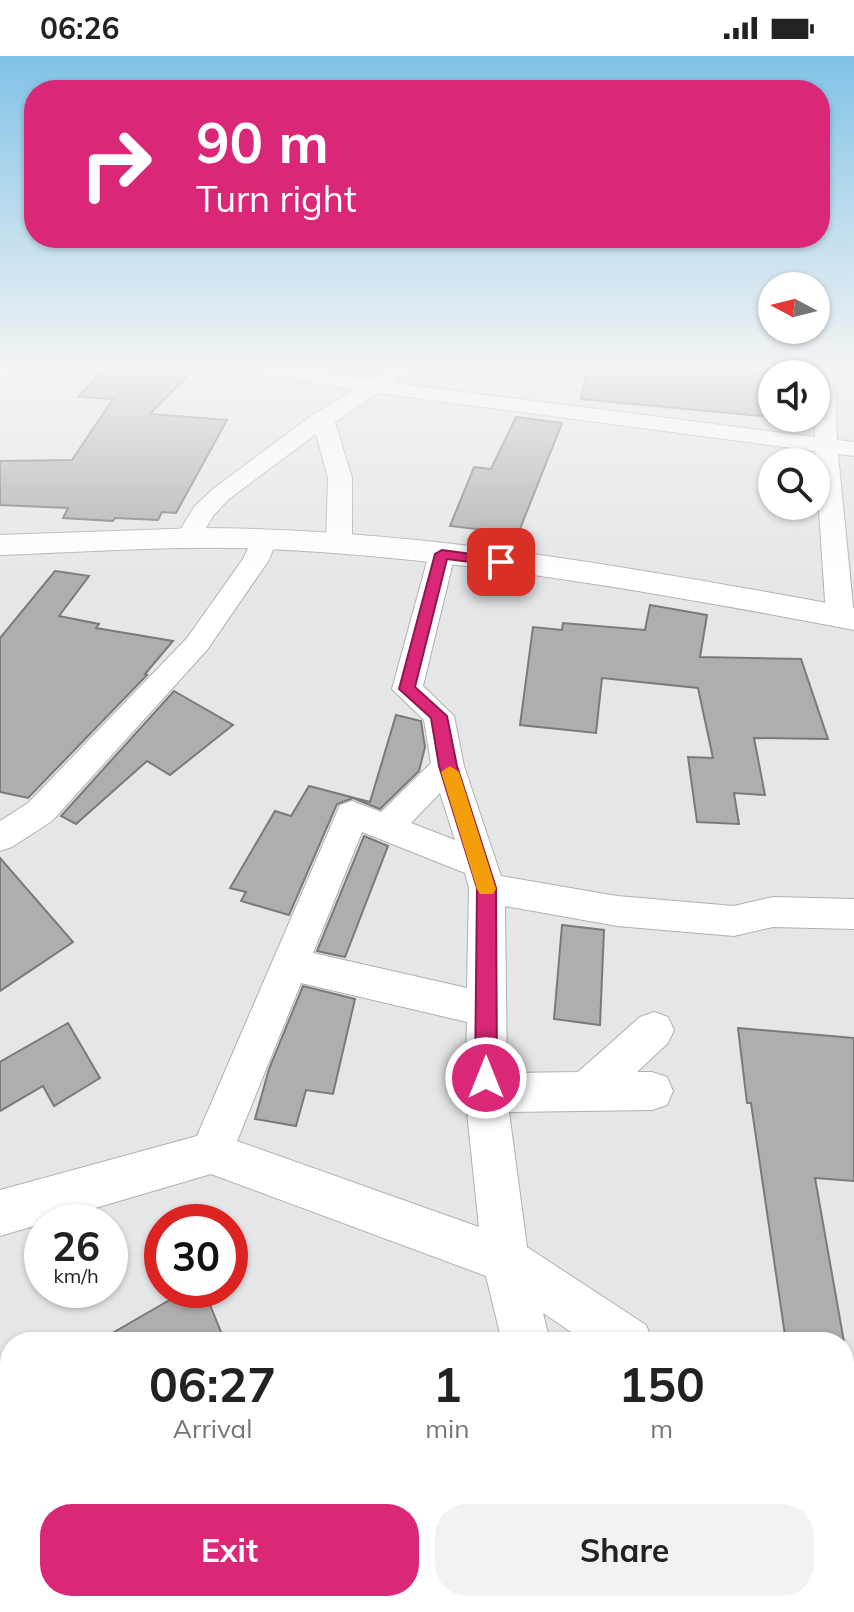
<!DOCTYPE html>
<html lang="en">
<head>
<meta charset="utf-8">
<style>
  body { margin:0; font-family:Mulish,sans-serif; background:#f2f2f2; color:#222; height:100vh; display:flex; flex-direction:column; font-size:30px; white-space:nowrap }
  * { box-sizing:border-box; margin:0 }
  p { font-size:26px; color:#767676 }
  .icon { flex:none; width:44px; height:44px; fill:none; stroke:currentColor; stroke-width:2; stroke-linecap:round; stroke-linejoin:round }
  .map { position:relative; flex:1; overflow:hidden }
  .sheet { position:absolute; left:0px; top:1276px; width:854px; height:280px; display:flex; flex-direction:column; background:#fff; border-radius:32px 32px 0 0; box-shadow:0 2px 6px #0004 }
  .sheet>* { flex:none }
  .top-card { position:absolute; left:24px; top:24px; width:806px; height:168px; border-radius:32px; box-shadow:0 2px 6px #0004; background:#db2777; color:#fff; overflow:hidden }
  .needle { width:52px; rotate:277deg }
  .fabs { position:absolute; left:758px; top:216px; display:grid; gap:16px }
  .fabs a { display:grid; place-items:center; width:72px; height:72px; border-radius:50%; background:#fff; box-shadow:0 2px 6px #0004; font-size:40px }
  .speed { position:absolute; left:24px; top:1148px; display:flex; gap:16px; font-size:40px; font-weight:700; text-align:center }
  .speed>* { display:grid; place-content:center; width:104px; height:104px; border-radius:50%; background:#fff; box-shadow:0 2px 6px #0004; line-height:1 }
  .speed small { font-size:20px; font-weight:400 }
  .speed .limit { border:12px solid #d22; background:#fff; color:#111 }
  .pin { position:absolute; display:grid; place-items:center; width:68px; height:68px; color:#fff; margin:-34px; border-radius:16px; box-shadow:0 4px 12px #0006 }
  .me { position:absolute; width:88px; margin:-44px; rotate:0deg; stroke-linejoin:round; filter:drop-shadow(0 0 6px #0008) }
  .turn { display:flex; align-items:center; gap:28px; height:168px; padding:0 40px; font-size:36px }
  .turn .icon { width:104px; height:104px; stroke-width:2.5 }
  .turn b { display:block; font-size:56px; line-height:68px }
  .eta { display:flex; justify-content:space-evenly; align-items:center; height:136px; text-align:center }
  .eta b { font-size:48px; font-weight:700; line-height:56px }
  .button { display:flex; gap:16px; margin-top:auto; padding:16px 40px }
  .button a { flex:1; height:92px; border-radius:32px; background:#db2777; color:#fff; font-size:32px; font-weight:700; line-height:92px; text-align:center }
  .button a+a { background:#f2f2f2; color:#222 }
  .status { display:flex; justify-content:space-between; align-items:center; height:56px; padding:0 40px; background:#fff; direction:ltr }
  .status svg { height:22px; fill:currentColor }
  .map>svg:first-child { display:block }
  .building { fill:#afaead; stroke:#7b7a79; stroke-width:2 }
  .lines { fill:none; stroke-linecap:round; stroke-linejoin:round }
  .minor-casing { stroke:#afb0b1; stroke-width:2 }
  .tertiary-casing { stroke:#afb0b1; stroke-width:2 }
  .minor { fill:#fff; fill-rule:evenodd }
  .tertiary { fill:#fff; fill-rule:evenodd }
  .route { fill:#db2777; stroke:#8e194d; stroke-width:2 }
  .slow { fill:#f59e0b }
</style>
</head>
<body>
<div class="status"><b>06:26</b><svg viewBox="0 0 49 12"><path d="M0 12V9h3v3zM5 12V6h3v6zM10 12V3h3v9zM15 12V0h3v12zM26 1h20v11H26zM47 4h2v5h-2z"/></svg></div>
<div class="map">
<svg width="854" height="1556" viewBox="0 0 854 1556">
  <rect width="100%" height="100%" fill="#e5e6e7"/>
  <g class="building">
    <path d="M 110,308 L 199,308 L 150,358 L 227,364 L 176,457 L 162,456 L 158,464 L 115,462 L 113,465 L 63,462 L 68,452 L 0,449 L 0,405 L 72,404 L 113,343 L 78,341 Z"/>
    <path d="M 588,308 L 789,308 L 790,318 L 772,318 L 772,361 L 581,343 Z"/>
    <path d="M 516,361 L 562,367 L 518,478 L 450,470 L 474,411 L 491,413 Z"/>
    <path d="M 55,515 L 89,520 L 59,560 L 99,568 L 96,572 L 173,585 L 145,618 L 147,619 L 28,742 L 0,736 L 0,582 Z"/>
    <path d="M 650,549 L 707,559 L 700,601 L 801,603 L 828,683 L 754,682 L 765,739 L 734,737 L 739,768 L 697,766 L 688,701 L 713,702 L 698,632 L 602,622 L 596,677 L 520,669 L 533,571 L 562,574 L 563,567 L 645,574 Z"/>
    <path d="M 174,635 L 233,669 L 170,719 L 147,705 L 76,768 L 61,760 Z"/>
    <path d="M 396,659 L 421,665 L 425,691 L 419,715 L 380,753 L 353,742 L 337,748 L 289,859 L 241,845 L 246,836 L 230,832 L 275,755 L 291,760 L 309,730 L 370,746 Z"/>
    <path d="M 364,780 L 388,790 L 345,901 L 317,895 Z"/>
    <path d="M 0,802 L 73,886 L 0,935 Z"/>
    <path d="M 562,869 L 604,874 L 600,969 L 554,963 Z"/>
    <path d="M 303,930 L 355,943 L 333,1038 L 306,1034 L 296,1070 L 255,1063 L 269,1013 Z"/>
    <path d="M 68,967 L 100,1022 L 54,1050 L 43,1030 L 0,1055 L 0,1006 Z"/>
    <path d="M 738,972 L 854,982 L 854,1125 L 815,1122 L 844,1286 L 786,1286 L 751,1047 L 747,1047 Z"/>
    <path d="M 187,1234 L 204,1234 L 225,1286 L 97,1286 Z"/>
  </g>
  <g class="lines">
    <g class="minor-casing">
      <g id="minor">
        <path d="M 0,308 L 19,308 L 7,320 L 0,322 Z"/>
        <path d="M 224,308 L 273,308 L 371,324 L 395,308 L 419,308 L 394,327 L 815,381 L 815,308 L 835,308 L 837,384 L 854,386 L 854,400 L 838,398 L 854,560 L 850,566 L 840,569 L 830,566 L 826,560 L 815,395 L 378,337 L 335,366 L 352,422 L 352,488 L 348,493 L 330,493 L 326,488 L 328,422 L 316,378 L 229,443 L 213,460 L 196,489 L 178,489 L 174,484 L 194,451 L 213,433 L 315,357 L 355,334 L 234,314 Z"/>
        <path d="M 264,475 L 273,478 L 277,483 L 269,504 L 207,594 L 52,765 L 12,791 L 0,795 L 0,765 L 28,747 L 187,582 L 243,503 L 255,478 Z"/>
        <path d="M 442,490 L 451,493 L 455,498 L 423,630 L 454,660 L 464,710 L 501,820 L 617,840 L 734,850 L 773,841 L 854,843 L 854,873 L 773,871 L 734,880 L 617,870 L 505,850 L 507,1017 L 578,1016 L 640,961 L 654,956 L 668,961 L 674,974 L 668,987 L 637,1016 L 652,1016 L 667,1021 L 673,1035 L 667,1049 L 652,1054 L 509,1056 L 527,1191 L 646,1269 L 653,1286 L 586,1286 L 543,1257 L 550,1286 L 502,1286 L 486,1220 L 211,1118 L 0,1180 L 0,1134 L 197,1080 L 340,749 L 352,745 L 381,756 L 431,707 L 424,664 L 392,633 L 429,498 L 433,493 ZM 440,737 L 455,784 L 411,767 ZM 362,776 L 465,817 L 469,832 L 467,932 L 313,897 ZM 301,927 L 467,966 L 465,1037 L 479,1171 L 237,1085 Z"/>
        <path d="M 565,1546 L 621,1546 L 623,1556 L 567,1556 Z"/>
      </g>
    </g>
    <g class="tertiary-casing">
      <path id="tertiary" d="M 200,472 C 420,473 638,512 854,552 L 854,574 C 660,537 465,502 266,493 C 178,489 89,496 0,499 L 0,479 Z"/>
    </g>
    <use href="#minor" class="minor"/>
    <use href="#tertiary" class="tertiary"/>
  </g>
  <linearGradient id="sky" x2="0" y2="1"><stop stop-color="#81c2e6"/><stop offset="0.59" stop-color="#f3f4f4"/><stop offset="1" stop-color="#f3f4f4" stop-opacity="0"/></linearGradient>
  <rect width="854" height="526" fill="url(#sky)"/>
  <path class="route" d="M 442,494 L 501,502 L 508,506 L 501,510 L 447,503 L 415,631 L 447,660 L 457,710 L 496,832 L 497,1022 L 494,1029 L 486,1032 L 479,1029 L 475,1022 L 477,832 L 439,710 L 431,662 L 399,633 L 435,498 Z"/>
  <path class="slow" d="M 450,710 L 459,716 L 496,833 L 493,838 L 480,838 L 477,833 L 441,716 Z"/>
</svg>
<div class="fabs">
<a><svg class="needle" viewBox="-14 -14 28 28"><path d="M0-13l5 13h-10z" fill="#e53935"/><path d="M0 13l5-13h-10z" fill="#767676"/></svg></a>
<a><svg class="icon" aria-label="sound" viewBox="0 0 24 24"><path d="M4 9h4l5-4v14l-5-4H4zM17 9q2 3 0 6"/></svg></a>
<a><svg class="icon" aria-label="search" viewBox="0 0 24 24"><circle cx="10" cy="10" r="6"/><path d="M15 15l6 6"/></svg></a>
</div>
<div class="speed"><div>26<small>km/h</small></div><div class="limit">30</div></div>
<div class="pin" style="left:501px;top:506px;background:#d93025"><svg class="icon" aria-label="arrive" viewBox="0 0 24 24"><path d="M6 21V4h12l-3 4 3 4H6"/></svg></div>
<svg class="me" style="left:486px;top:1022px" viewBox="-20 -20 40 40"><circle r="17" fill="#db2777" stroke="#fff" stroke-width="3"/><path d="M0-11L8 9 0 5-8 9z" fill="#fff"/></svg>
<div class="top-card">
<div class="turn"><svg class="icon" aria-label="right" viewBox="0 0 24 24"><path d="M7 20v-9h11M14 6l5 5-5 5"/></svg><div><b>90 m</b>Turn right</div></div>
</div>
<section class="sheet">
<div class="eta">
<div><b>06:27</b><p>Arrival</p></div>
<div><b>1</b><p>min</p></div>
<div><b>150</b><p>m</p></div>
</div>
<div class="button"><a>Exit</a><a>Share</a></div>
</section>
</div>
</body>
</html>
